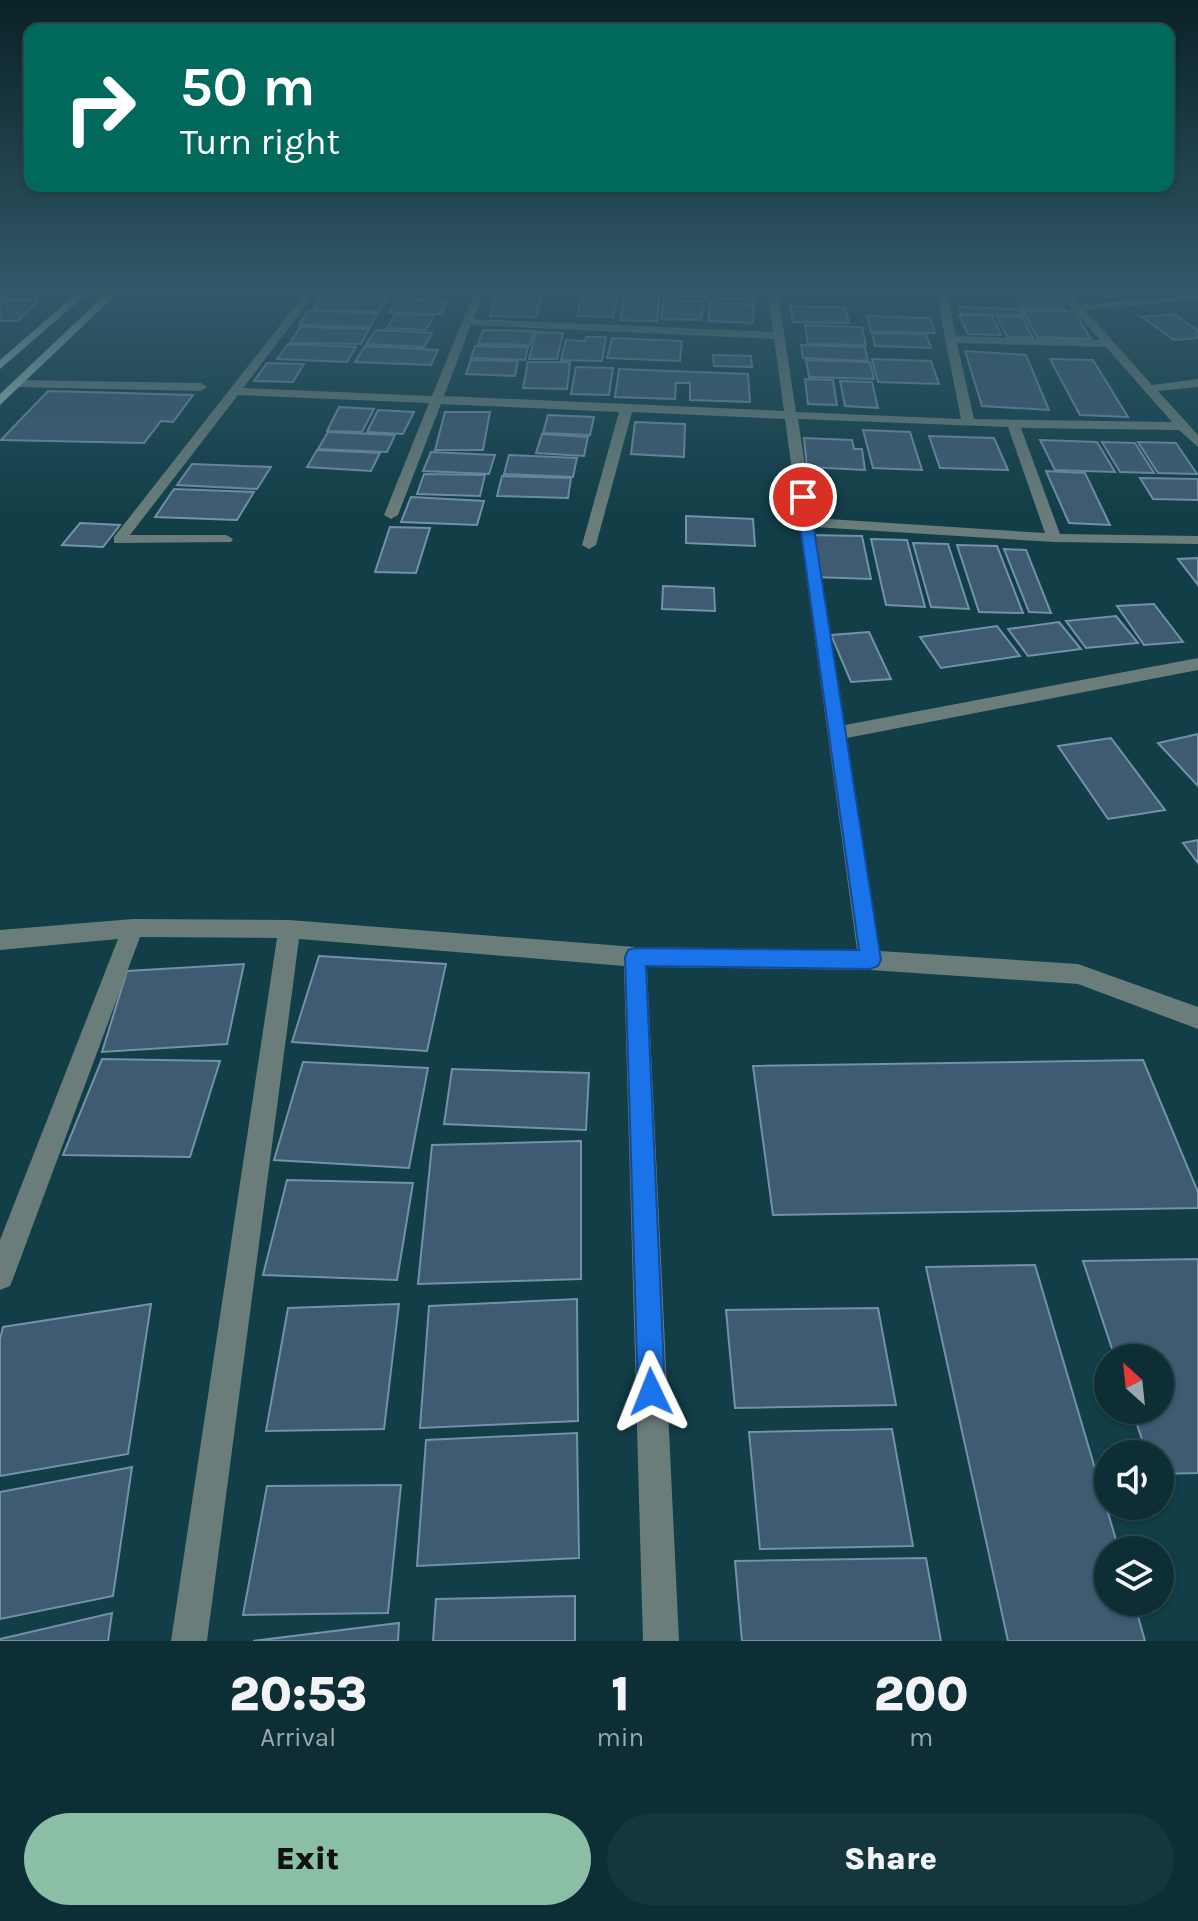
<!DOCTYPE html>
<html lang="en">
<head>
<meta charset="utf-8">
<style>
  body { margin:0; font-family:Karla,sans-serif; background:#16363d; color:#f1f3f6; height:100vh; display:flex; flex-direction:column; font-size:30px; white-space:nowrap }
  * { box-sizing:border-box; margin:0 }
  p { font-size:26px; color:#9aa8ad }
  .icon { flex:none; width:44px; height:44px; fill:none; stroke:currentColor; stroke-width:2; stroke-linecap:round; stroke-linejoin:round }
  .map { position:relative; height:1641px; overflow:hidden }
  .side { display:flex; flex-direction:column; background:#0d2e35; flex:1 }
  .side>* { flex:none }
  .guide { position:absolute; left:24px; top:24px; width:1150px; height:168px; border-radius:16px; box-shadow:0 2px 6px #0004,0 0 0 2px #2d4a50; background:#00695c; color:#fff; overflow:hidden }
  .needle { width:52px; rotate:333deg }
  .fabs { position:absolute; left:1094px; top:1344px; display:grid; gap:16px }
  .fabs a { display:grid; place-items:center; width:80px; height:80px; border-radius:50%; background:#0d2e35; box-shadow:0 2px 6px #0004,0 0 0 2px #2d4a50; font-size:40px }
  .pin { position:absolute; display:grid; place-items:center; width:68px; height:68px; color:#fff; margin:-34px; border:4px solid #fff; border-radius:50%; box-shadow:0 2px 8px #0007 }
  .me { position:absolute; width:88px; margin:-44px; rotate:358deg; stroke-linejoin:round; filter:drop-shadow(0 0 6px #0008) }
  .turn { display:flex; align-items:center; gap:28px; height:168px; padding:0 24px; font-size:36px }
  .turn .icon { width:104px; height:104px; stroke-width:2.5 }
  .turn b { display:block; font-size:56px; line-height:68px }
  .eta { display:flex; justify-content:space-evenly; align-items:center; height:136px; text-align:center }
  .eta b { font-size:48px; font-weight:800; line-height:56px }
  .cta { display:flex; gap:16px; margin-top:auto; padding:16px 24px }
  .cta a { flex:1; height:92px; border-radius:48px; background:#8abfa5; color:#111; font-size:32px; font-weight:800; line-height:92px; text-align:center }
  .cta a+a { background:#16363d; color:#f1f3f6 }
  .map>svg:first-child { display:block }
  .building { fill:#3f5b72; stroke:#7391a9; stroke-width:2 }
  .lines { fill:none; stroke-linecap:round; stroke-linejoin:round }
  .minor { fill:#6a7d7a; fill-rule:evenodd }
  .major { fill:#9bc2bc; fill-rule:evenodd }
  .route { fill:#1a73e8; stroke:#114b97; stroke-width:2 }
</style>
</head>
<body>
<div class="map">
<svg width="1198" height="1641" viewBox="0 0 1198 1641">
  <rect width="100%" height="100%" fill="#113e47"/>
  <g class="building">
    <path d="M 0,287 L 53,287 L 49,291 L 0,290 Z"/>
    <path d="M 326,287 L 399,287 L 394,296 L 321,294 Z"/>
    <path d="M 499,287 L 551,287 L 550,291 L 542,291 L 536,317 L 490,316 Z"/>
    <path d="M 637,287 L 663,287 L 662,295 L 636,294 Z"/>
    <path d="M 680,287 L 703,287 L 702,297 L 678,296 Z"/>
    <path d="M 798,287 L 857,287 L 858,292 L 798,290 Z"/>
    <path d="M 1010,287 L 1051,287 L 1065,310 L 1022,308 Z"/>
    <path d="M 1096,287 L 1136,287 L 1144,293 L 1108,296 Z"/>
    <path d="M 706,289 L 754,291 L 754,300 L 705,298 Z"/>
    <path d="M 0,291 L 44,292 L 35,300 L 0,300 Z"/>
    <path d="M 583,293 L 618,294 L 613,317 L 577,316 Z"/>
    <path d="M 625,295 L 659,296 L 657,321 L 620,320 Z"/>
    <path d="M 322,296 L 387,298 L 379,312 L 313,310 Z"/>
    <path d="M 397,299 L 447,301 L 441,314 L 389,312 Z"/>
    <path d="M 664,300 L 703,301 L 701,320 L 661,319 Z"/>
    <path d="M 0,301 L 38,301 L 18,321 L 0,321 Z"/>
    <path d="M 710,302 L 754,305 L 753,323 L 708,321 Z"/>
    <path d="M 790,306 L 845,307 L 849,323 L 793,322 Z"/>
    <path d="M 958,307 L 1019,309 L 1023,316 L 961,314 Z"/>
    <path d="M 1022,310 L 1074,312 L 1091,339 L 1037,337 Z"/>
    <path d="M 308,311 L 378,313 L 370,327 L 299,325 Z"/>
    <path d="M 396,314 L 434,315 L 426,330 L 387,328 Z"/>
    <path d="M 1174,314 L 1198,331 L 1198,338 L 1174,340 L 1142,317 Z"/>
    <path d="M 959,315 L 992,316 L 1001,335 L 968,334 Z"/>
    <path d="M 867,316 L 930,318 L 935,333 L 871,332 Z"/>
    <path d="M 997,317 L 1022,317 L 1033,338 L 1007,337 Z"/>
    <path d="M 805,325 L 862,327 L 866,345 L 808,344 Z"/>
    <path d="M 300,327 L 369,329 L 361,344 L 290,343 Z"/>
    <path d="M 376,330 L 432,333 L 424,347 L 366,344 Z"/>
    <path d="M 483,330 L 534,331 L 530,345 L 478,344 Z"/>
    <path d="M 536,332 L 563,333 L 557,359 L 529,359 Z"/>
    <path d="M 872,333 L 926,334 L 931,348 L 875,346 Z"/>
    <path d="M 586,337 L 606,337 L 602,361 L 561,360 L 566,340 L 585,341 Z"/>
    <path d="M 612,338 L 682,341 L 680,361 L 607,358 Z"/>
    <path d="M 288,344 L 356,347 L 347,362 L 277,359 Z"/>
    <path d="M 801,345 L 865,347 L 868,361 L 803,358 Z"/>
    <path d="M 365,346 L 438,350 L 431,365 L 355,362 Z"/>
    <path d="M 475,346 L 528,347 L 525,360 L 471,358 Z"/>
    <path d="M 965,351 L 1026,355 L 1049,410 L 982,406 Z"/>
    <path d="M 713,355 L 751,356 L 752,367 L 714,366 Z"/>
    <path d="M 872,359 L 931,361 L 939,384 L 878,382 Z"/>
    <path d="M 1050,359 L 1093,360 L 1128,417 L 1080,415 Z"/>
    <path d="M 471,360 L 518,361 L 515,376 L 466,374 Z"/>
    <path d="M 806,360 L 870,362 L 874,379 L 809,377 Z"/>
    <path d="M 528,362 L 570,362 L 567,389 L 523,388 Z"/>
    <path d="M 267,363 L 304,364 L 293,382 L 254,381 Z"/>
    <path d="M 576,367 L 613,368 L 609,395 L 571,394 Z"/>
    <path d="M 619,369 L 748,374 L 750,402 L 690,400 L 690,383 L 676,383 L 675,399 L 615,397 Z"/>
    <path d="M 805,379 L 833,380 L 837,405 L 808,404 Z"/>
    <path d="M 840,381 L 872,382 L 878,408 L 845,406 Z"/>
    <path d="M 48,391 L 193,395 L 173,422 L 161,421 L 144,443 L 1,440 Z"/>
    <path d="M 339,407 L 374,409 L 362,432 L 327,431 Z"/>
    <path d="M 378,410 L 414,412 L 403,434 L 367,432 Z"/>
    <path d="M 445,412 L 490,412 L 483,450 L 435,450 Z"/>
    <path d="M 548,415 L 594,417 L 590,435 L 543,433 Z"/>
    <path d="M 635,422 L 685,424 L 684,457 L 631,454 Z"/>
    <path d="M 863,430 L 910,432 L 922,470 L 873,468 Z"/>
    <path d="M 328,432 L 395,435 L 387,452 L 318,449 Z"/>
    <path d="M 542,434 L 588,437 L 584,456 L 536,453 Z"/>
    <path d="M 929,436 L 994,438 L 1008,470 L 940,468 Z"/>
    <path d="M 804,438 L 852,440 L 854,449 L 862,449 L 865,470 L 807,467 Z"/>
    <path d="M 1040,440 L 1097,442 L 1115,472 L 1055,470 Z"/>
    <path d="M 1102,442 L 1135,443 L 1154,473 L 1120,472 Z"/>
    <path d="M 1138,442 L 1176,443 L 1197,474 L 1158,473 Z"/>
    <path d="M 317,450 L 380,453 L 371,471 L 307,467 Z"/>
    <path d="M 431,452 L 495,455 L 489,474 L 423,471 Z"/>
    <path d="M 509,455 L 577,458 L 573,477 L 504,474 Z"/>
    <path d="M 192,464 L 271,467 L 257,489 L 177,485 Z"/>
    <path d="M 1046,471 L 1085,473 L 1110,525 L 1069,523 Z"/>
    <path d="M 424,474 L 485,475 L 480,496 L 417,494 Z"/>
    <path d="M 502,476 L 571,478 L 568,498 L 497,496 Z"/>
    <path d="M 1140,478 L 1198,479 L 1198,500 L 1153,499 Z"/>
    <path d="M 174,489 L 254,492 L 237,520 L 155,517 Z"/>
    <path d="M 411,497 L 484,501 L 477,525 L 401,522 Z"/>
    <path d="M 686,516 L 753,519 L 755,546 L 686,543 Z"/>
    <path d="M 80,523 L 120,525 L 103,547 L 62,545 Z"/>
    <path d="M 390,527 L 430,528 L 416,573 L 375,572 Z"/>
    <path d="M 809,535 L 862,536 L 871,579 L 815,577 Z"/>
    <path d="M 871,539 L 907,540 L 925,607 L 886,605 Z"/>
    <path d="M 913,543 L 948,544 L 969,609 L 931,607 Z"/>
    <path d="M 957,545 L 997,546 L 1023,613 L 979,612 Z"/>
    <path d="M 1004,549 L 1026,550 L 1051,613 L 1029,612 Z"/>
    <path d="M 1198,558 L 1198,585 L 1178,559 Z"/>
    <path d="M 663,586 L 714,588 L 715,611 L 662,609 Z"/>
    <path d="M 1154,604 L 1183,642 L 1144,645 L 1117,606 Z"/>
    <path d="M 1116,616 L 1138,643 L 1086,648 L 1066,621 Z"/>
    <path d="M 1059,622 L 1081,649 L 1028,656 L 1008,629 Z"/>
    <path d="M 997,626 L 1020,656 L 941,668 L 920,637 Z"/>
    <path d="M 869,632 L 891,679 L 851,682 L 831,635 Z"/>
    <path d="M 1198,734 L 1198,786 L 1158,743 Z"/>
    <path d="M 1111,738 L 1165,810 L 1108,819 L 1058,746 Z"/>
    <path d="M 1198,840 L 1198,863 L 1183,843 Z"/>
    <path d="M 319,956 L 446,964 L 427,1051 L 292,1042 Z"/>
    <path d="M 244,964 L 227,1044 L 102,1052 L 127,971 Z"/>
    <path d="M 102,1059 L 220,1061 L 190,1157 L 63,1155 Z"/>
    <path d="M 1143,1060 L 1198,1192 L 1198,1208 L 773,1215 L 753,1066 Z"/>
    <path d="M 303,1062 L 428,1068 L 409,1168 L 274,1160 Z"/>
    <path d="M 452,1069 L 589,1073 L 586,1130 L 444,1124 Z"/>
    <path d="M 581,1141 L 581,1279 L 418,1284 L 432,1145 Z"/>
    <path d="M 287,1180 L 413,1183 L 397,1280 L 263,1275 Z"/>
    <path d="M 1198,1259 L 1198,1473 L 1160,1474 L 1160,1454 L 1147,1454 L 1132,1410 L 1160,1410 L 1160,1358 L 1115,1358 L 1083,1261 Z"/>
    <path d="M 1035,1265 L 1119,1550 L 1108,1550 L 1108,1602 L 1134,1602 L 1145,1641 L 1008,1641 L 926,1267 Z"/>
    <path d="M 577,1299 L 578,1421 L 420,1428 L 429,1306 Z"/>
    <path d="M 151,1304 L 128,1454 L 0,1476 L 0,1339 L 3,1327 Z"/>
    <path d="M 399,1304 L 384,1429 L 266,1431 L 288,1308 Z"/>
    <path d="M 878,1308 L 896,1405 L 735,1408 L 726,1310 Z"/>
    <path d="M 892,1429 L 913,1546 L 760,1549 L 749,1432 Z"/>
    <path d="M 577,1433 L 579,1558 L 417,1566 L 426,1440 Z"/>
    <path d="M 132,1467 L 113,1596 L 0,1619 L 0,1492 Z"/>
    <path d="M 401,1485 L 388,1613 L 243,1615 L 267,1486 Z"/>
    <path d="M 926,1558 L 941,1641 L 742,1641 L 735,1561 Z"/>
    <path d="M 575,1596 L 575,1641 L 433,1641 L 436,1599 Z"/>
    <path d="M 112,1613 L 108,1641 L 0,1641 L 0,1639 Z"/>
    <path d="M 399,1623 L 398,1641 L 253,1641 Z"/>
  </g>
  <g class="lines">
    <g class="minor">
      <path d="M 310,287 L 320,287 L 243,388 L 432,396 L 476,287 L 486,287 L 474,319 L 773,332 L 767,287 L 777,287 L 796,412 L 961,419 L 935,287 L 945,287 L 956,336 L 1100,340 L 1053,287 L 1064,287 L 1079,305 L 1198,294 L 1198,300 L 1085,310 L 1152,385 L 1198,379 L 1198,387 L 1158,391 L 1198,435 L 1198,447 L 1179,430 L 1021,428 L 1060,534 L 1198,536 L 1198,544 L 1054,542 L 814,527 L 845,725 L 1198,658 L 1198,670 L 847,738 L 880,951 L 1078,964 L 1198,1007 L 1198,1029 L 1078,984 L 870,970 L 647,967 L 679,1641 L 643,1641 L 624,966 L 299,939 L 207,1641 L 171,1641 L 277,938 L 140,937 L 14,1276 L 10,1286 L 0,1290 L 0,1240 L 118,939 L 0,950 L 0,930 L 133,919 L 289,920 L 635,947 L 857,950 L 785,419 L 632,412 L 596,545 L 589,549 L 582,545 L 619,412 L 441,404 L 398,515 L 391,519 L 384,515 L 429,403 L 238,395 L 130,535 L 226,535 L 233,539 L 231,542 L 114,543 L 114,537 ZM 471,325 L 774,339 L 784,411 L 444,396 ZM 957,343 L 1106,347 L 1172,422 L 974,419 ZM 798,419 L 1008,427 L 1045,533 L 813,518 Z"/>
      <path d="M 18,380 L 201,383 L 207,387 L 201,391 L 14,387 L 12,384 Z"/>
    </g>
    <g class="major">
      <path d="M 84,287 L 95,287 L 0,369 L 0,360 Z"/>
      <path d="M 113,287 L 124,287 L 0,405 L 0,394 Z"/>
    </g>
  </g>
  <linearGradient id="sky" x2="0" y2="1"><stop stop-color="#092227"/><stop offset="0.56" stop-color="#325869"/><stop offset="1" stop-color="#325869" stop-opacity="0"/></linearGradient>
  <rect width="1198" height="517" fill="url(#sky)"/>
  <path class="route" d="M 803,493 L 809,497 L 881,960 L 878,966 L 870,969 L 646,966 L 665,1392 L 661,1402 L 651,1406 L 642,1402 L 638,1392 L 625,957 L 628,950 L 635,948 L 859,950 L 796,497 Z"/>
</svg>
<div class="fabs">
<a><svg class="needle" viewBox="-14 -14 28 28"><path d="M0-13l5 13h-10z" fill="#e53935"/><path d="M0 13l5-13h-10z" fill="#9aa8ad"/></svg></a>
<a><svg class="icon" aria-label="sound" viewBox="0 0 24 24"><path d="M4 9h4l5-4v14l-5-4H4zM17 9q2 3 0 6"/></svg></a>
<a><svg class="icon" aria-label="layers" viewBox="0 0 24 24"><path d="M12 4l9 5-9 5-9-5zM3 14l9 5 9-5"/></svg></a>
</div>
<div class="pin" style="left:803px;top:497px;background:#d93025"><svg class="icon" aria-label="arrive" viewBox="0 0 24 24"><path d="M6 21V4h12l-3 4 3 4H6"/></svg></div>
<svg class="me" style="left:651px;top:1392px" viewBox="-20 -20 40 40"><path d="M0-17L14 15 0 8-14 15z" fill="#1a73e8" stroke="#fff" stroke-width="4"/></svg>
<div class="guide">
<div class="turn"><svg class="icon" aria-label="right" viewBox="0 0 24 24"><path d="M7 20v-9h11M14 6l5 5-5 5"/></svg><div><b>50 m</b>Turn right</div></div>
</div>
</div>
<section class="side">
<div class="eta">
<div><b>20:53</b><p>Arrival</p></div>
<div><b>1</b><p>min</p></div>
<div><b>200</b><p>m</p></div>
</div>
<div class="cta"><a>Exit</a><a>Share</a></div>
</section>
</body>
</html>
